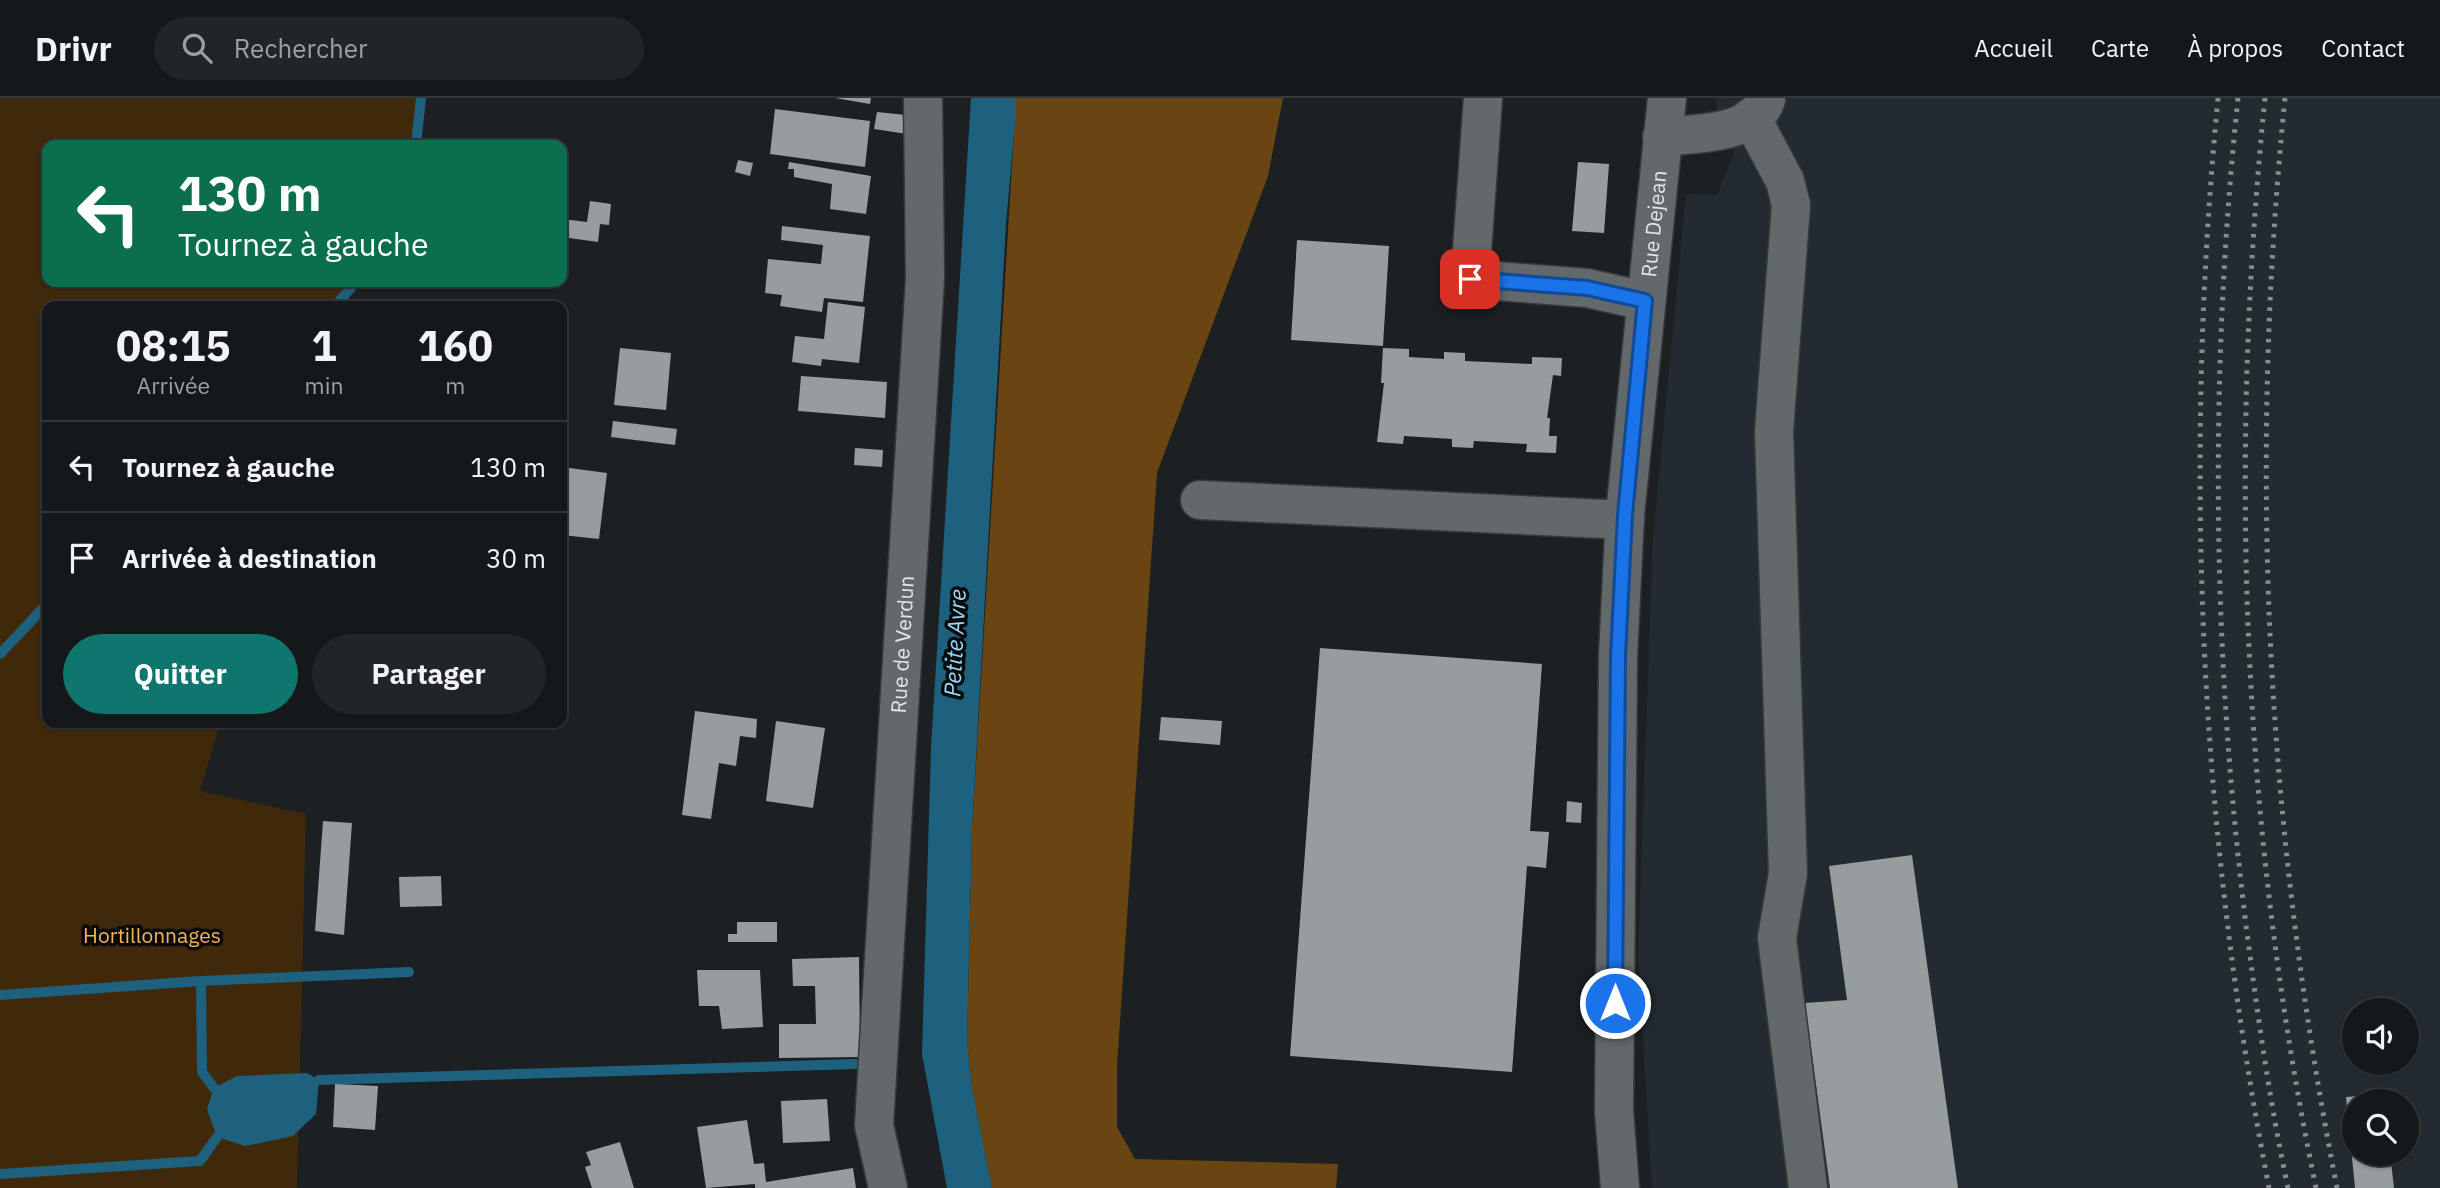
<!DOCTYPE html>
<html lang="fr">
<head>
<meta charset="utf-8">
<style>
  body { margin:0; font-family:"IBM Plex Sans",sans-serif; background:#222527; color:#f1f3f6; height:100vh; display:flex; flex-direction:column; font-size:26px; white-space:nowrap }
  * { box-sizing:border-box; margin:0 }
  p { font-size:23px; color:#9da0a2 }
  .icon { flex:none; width:38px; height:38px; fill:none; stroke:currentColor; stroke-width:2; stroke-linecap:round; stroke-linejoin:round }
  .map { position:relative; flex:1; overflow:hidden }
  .panel { position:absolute; left:42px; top:203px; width:525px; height:427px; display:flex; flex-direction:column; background:#15181a; border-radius:14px; box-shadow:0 2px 5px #0004,0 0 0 2px #343739 }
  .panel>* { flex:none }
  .guide { position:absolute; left:42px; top:42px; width:525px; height:147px; border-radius:14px; box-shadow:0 2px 5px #0004,0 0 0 2px #343739; background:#0b6e4f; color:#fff; overflow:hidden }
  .fabs { position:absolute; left:2342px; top:900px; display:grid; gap:14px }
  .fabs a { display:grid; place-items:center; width:77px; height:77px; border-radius:50%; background:#15181a; box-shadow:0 2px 5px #0004,0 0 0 2px #343739; font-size:35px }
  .pin { position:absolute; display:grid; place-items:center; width:60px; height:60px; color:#fff; margin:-30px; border-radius:14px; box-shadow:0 4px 10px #0006 }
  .me { position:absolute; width:77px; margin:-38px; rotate:0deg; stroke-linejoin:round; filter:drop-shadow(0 0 5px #0008) }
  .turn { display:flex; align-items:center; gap:24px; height:147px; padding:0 21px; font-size:32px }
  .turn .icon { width:91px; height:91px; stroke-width:2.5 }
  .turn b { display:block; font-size:49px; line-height:60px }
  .eta { display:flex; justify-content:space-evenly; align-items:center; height:119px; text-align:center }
  .eta b { font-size:42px; font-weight:700; line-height:49px }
  .primary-button { display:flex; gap:14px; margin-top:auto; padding:14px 21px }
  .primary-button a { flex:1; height:80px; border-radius:42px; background:#0f766e; color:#fff; font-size:28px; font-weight:700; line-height:80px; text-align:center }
  .primary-button a+a { background:#222527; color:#f1f3f6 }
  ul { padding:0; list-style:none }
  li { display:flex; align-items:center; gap:21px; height:91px; padding:0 21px; border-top:2px solid #343739 }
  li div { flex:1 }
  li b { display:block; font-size:26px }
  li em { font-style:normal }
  header { display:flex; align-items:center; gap:42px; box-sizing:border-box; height:98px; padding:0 35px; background:#15181a; border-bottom:2px solid #343739 }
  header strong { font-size:33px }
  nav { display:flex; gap:38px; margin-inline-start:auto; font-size:24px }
  .search { width:490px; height:63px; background:#222527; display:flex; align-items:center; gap:18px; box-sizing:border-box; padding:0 24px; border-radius:38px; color:#9da0a2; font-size:26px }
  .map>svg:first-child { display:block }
  .built { fill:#212b30; fill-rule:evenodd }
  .green { fill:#3f290a }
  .forest { fill:#694511 }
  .water { fill:#1e617f }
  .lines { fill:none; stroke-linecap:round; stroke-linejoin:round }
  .stream { stroke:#1e617f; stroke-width:10 }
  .building { fill:#979c9f }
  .minor-casing { stroke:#373a3c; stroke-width:41 }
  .minor { stroke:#63686b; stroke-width:38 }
  .rail { stroke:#888c8e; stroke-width:5; stroke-dasharray:3.5 7; stroke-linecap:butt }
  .route-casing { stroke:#114b97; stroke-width:18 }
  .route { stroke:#1a73e8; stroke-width:12 }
  .labels { text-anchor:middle; stroke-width:7; stroke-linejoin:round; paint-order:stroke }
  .street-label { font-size:21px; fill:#e3e6e8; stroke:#080a0b }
  .park-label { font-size:21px; fill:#f6b259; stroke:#080a0b }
  .water-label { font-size:23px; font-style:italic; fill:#99d8f9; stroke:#080a0b }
</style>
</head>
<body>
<header>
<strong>Drivr</strong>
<div class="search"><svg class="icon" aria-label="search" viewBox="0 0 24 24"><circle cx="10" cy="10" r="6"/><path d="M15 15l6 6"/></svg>Rechercher</div>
<nav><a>Accueil</a><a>Carte</a><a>À propos</a><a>Contact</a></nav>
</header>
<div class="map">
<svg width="2440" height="1090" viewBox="0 0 2440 1090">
  <rect width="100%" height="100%" fill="#1c2023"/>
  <path class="built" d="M 1716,0 L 2440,0 L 2440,1090 L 1652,1090 L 1638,857 L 1653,440 L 1686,96 L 1717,97 L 1734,55 L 1728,14 L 1717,12 ZM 2354,912 L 2406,912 L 2406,964 L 2354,964 ZM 2354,1003 L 2406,1003 L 2406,1055 L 2354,1055 Z"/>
  <path class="green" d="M 0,0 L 421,0 L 416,47 L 47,47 L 47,184 L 356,184 L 335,208 L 47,208 L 47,625 L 220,625 L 200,693 L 306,716 L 297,1090 L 0,1090 Z"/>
  <path class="forest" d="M 1016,0 L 1283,0 L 1268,78 L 1157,375 L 1117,968 L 1117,1029 L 1135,1061 L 1338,1066 L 1336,1090 L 992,1090 L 972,990 L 967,943 L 972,732 Z"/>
  <g class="water">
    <path d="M 971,0 L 1016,0 L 1016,12 L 1006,126 L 972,732 L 967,943 L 972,990 L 992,1090 L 947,1090 L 922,956 L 931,649 Z"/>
    <path d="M 307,975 L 319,982 L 316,1016 L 293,1038 L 245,1048 L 217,1039 L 207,1011 L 214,990 L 237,978 Z"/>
  </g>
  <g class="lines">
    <g class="stream">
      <path d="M 416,47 L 421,0"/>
      <path d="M 335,208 L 356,184"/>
      <path d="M 0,556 L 47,506"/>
      <path d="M 201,883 L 202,974 L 214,990"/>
      <path d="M 0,897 L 201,883 L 409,874"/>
      <path d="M 319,982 L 855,966"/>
      <path d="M 0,1076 L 200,1063 L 217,1039"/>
    </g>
  </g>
  <g class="building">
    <path d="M 835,0 L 871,0 L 870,6 Z"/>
    <path d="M 775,11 L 870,23 L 865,69 L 770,56 Z"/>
    <path d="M 877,14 L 906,17 L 907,36 L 874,31 Z"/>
    <path d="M 738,62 L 753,65 L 750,78 L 735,74 Z"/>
    <path d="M 789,64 L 871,78 L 866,116 L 830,111 L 832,86 L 794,79 L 794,71 L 788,71 Z"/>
    <path d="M 1578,64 L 1609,66 L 1604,135 L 1572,133 Z"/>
    <path d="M 590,103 L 611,106 L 609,127 L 600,126 L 598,144 L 562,139 L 562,121 L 587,124 Z"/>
    <path d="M 782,128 L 870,138 L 863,204 L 824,200 L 822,214 L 780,208 L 782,197 L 765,195 L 768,161 L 821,166 L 823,147 L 781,142 Z"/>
    <path d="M 1297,142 L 1389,148 L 1383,248 L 1291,242 Z"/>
    <path d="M 828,204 L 865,209 L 859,265 L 822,261 L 821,268 L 792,264 L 795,238 L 824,241 Z"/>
    <path d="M 620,250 L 671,255 L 666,312 L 614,307 Z"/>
    <path d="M 1383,250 L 1409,251 L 1409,259 L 1444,261 L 1444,254 L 1465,255 L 1465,263 L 1532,266 L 1532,259 L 1562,260 L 1561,278 L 1553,277 L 1547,320 L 1550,320 L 1549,338 L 1557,338 L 1556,355 L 1526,354 L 1527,346 L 1474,343 L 1473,350 L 1452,349 L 1452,341 L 1404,338 L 1403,346 L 1377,344 L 1384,285 L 1381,285 Z"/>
    <path d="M 801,278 L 887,284 L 885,320 L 798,313 Z"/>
    <path d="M 613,323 L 677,331 L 675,347 L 611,339 Z"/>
    <path d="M 855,350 L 883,352 L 882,369 L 854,367 Z"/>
    <path d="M 562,369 L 607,375 L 599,441 L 562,437 Z"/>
    <path d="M 1320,550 L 1542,566 L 1530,733 L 1549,734 L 1546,770 L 1527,768 L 1512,974 L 1290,958 Z"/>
    <path d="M 695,613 L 757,621 L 756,640 L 740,638 L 736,668 L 719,665 L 711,721 L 682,717 Z"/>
    <path d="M 1161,619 L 1222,623 L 1220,647 L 1159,642 Z"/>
    <path d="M 776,623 L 825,630 L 813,710 L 766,703 Z"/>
    <path d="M 1567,703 L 1582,705 L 1581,725 L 1566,724 Z"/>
    <path d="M 323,723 L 352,725 L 344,837 L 315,833 Z"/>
    <path d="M 1912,757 L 1958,1090 L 1830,1090 L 1805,905 L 1847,902 L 1829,768 Z"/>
    <path d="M 441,778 L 442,808 L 400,809 L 399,779 Z"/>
    <path d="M 737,824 L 777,824 L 777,844 L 728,844 L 728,836 L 737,836 Z"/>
    <path d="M 859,859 L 860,959 L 779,960 L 779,926 L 816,926 L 815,888 L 793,888 L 792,861 Z"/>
    <path d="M 697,872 L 760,872 L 763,929 L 722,931 L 719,908 L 699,908 Z"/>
    <path d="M 335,986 L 378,988 L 375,1032 L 333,1029 Z"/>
    <path d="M 2385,996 L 2386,1003 L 2354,1003 L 2354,1055 L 2390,1055 L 2394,1090 L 2355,1090 L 2346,999 Z"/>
    <path d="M 827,1001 L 830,1043 L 783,1045 L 781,1003 Z"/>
    <path d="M 747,1022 L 754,1066 L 764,1065 L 766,1084 L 853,1070 L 856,1090 L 755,1090 L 755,1086 L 706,1090 L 697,1029 Z"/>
    <path d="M 620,1044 L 634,1090 L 592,1090 L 585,1069 L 591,1067 L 586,1054 Z"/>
  </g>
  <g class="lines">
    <g class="minor-casing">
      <g id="minor">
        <path d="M 1483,0 L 1470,181 L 1587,190 L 1645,203"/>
        <path d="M 1751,19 L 1785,83 L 1791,107 L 1774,333 L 1788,775 L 1777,840 L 1808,1090"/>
        <path d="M 1662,39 C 1694,35 1752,38 1766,2"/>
        <path d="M 1200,402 L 1625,422"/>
        <path id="s1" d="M 888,1090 L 874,1027 L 925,180 L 923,0"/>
        <path id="s2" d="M 1620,1090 L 1614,1013 L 1618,558 L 1625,417 L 1667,0"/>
      </g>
    </g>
    <use href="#minor" class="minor"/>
    <g class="rail">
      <path d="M 2218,0 C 2183,367 2199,728 2269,1090"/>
      <path d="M 2238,0 C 2209,278 2212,558 2247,835 C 2258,920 2270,1006 2288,1090"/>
      <path d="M 2265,0 C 2228,364 2242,732 2316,1090"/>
      <path d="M 2285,0 C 2248,368 2266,727 2337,1090"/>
    </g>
  </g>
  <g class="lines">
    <g class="route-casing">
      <path id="route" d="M 1470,181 L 1587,190 L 1645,203 L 1625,417 L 1618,558 L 1615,905"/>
    </g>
    <use href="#route" class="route"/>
  </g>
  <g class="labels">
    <g class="street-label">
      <text dy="7" stroke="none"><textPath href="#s2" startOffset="966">Rue Dejean</textPath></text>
      <text dy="7" stroke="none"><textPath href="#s1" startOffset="546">Rue de Verdun</textPath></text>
    </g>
    <g class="park-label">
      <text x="152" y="845">Hortillonnages</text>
    </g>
    <g class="water-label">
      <text transform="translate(955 545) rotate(-87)" y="8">Petite Avre</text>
    </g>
  </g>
</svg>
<div class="fabs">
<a><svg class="icon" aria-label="sound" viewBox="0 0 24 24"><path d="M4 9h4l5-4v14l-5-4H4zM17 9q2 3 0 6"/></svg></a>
<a><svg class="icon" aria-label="search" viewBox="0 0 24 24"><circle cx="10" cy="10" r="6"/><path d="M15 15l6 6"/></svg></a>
</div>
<div class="pin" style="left:1470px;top:181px;background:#d93025"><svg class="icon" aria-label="arrive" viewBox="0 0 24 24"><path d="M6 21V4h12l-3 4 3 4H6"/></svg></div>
<svg class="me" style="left:1615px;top:905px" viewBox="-20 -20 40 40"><circle r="17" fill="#1a73e8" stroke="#fff" stroke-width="3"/><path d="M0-11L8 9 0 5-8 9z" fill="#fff"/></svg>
<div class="guide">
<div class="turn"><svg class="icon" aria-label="left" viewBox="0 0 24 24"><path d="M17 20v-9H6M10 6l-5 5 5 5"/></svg><div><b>130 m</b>Tournez à gauche</div></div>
</div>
<section class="panel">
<div class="eta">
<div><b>08:15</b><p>Arrivée</p></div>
<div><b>1</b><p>min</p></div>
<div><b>160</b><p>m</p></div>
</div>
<ul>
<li><svg class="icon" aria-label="left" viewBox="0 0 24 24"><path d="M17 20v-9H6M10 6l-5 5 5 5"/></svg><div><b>Tournez à gauche</b></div><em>130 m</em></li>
<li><svg class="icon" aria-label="arrive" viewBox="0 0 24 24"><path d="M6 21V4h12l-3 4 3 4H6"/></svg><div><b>Arrivée à destination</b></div><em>30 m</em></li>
</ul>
<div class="primary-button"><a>Quitter</a><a>Partager</a></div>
</section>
</div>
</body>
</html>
